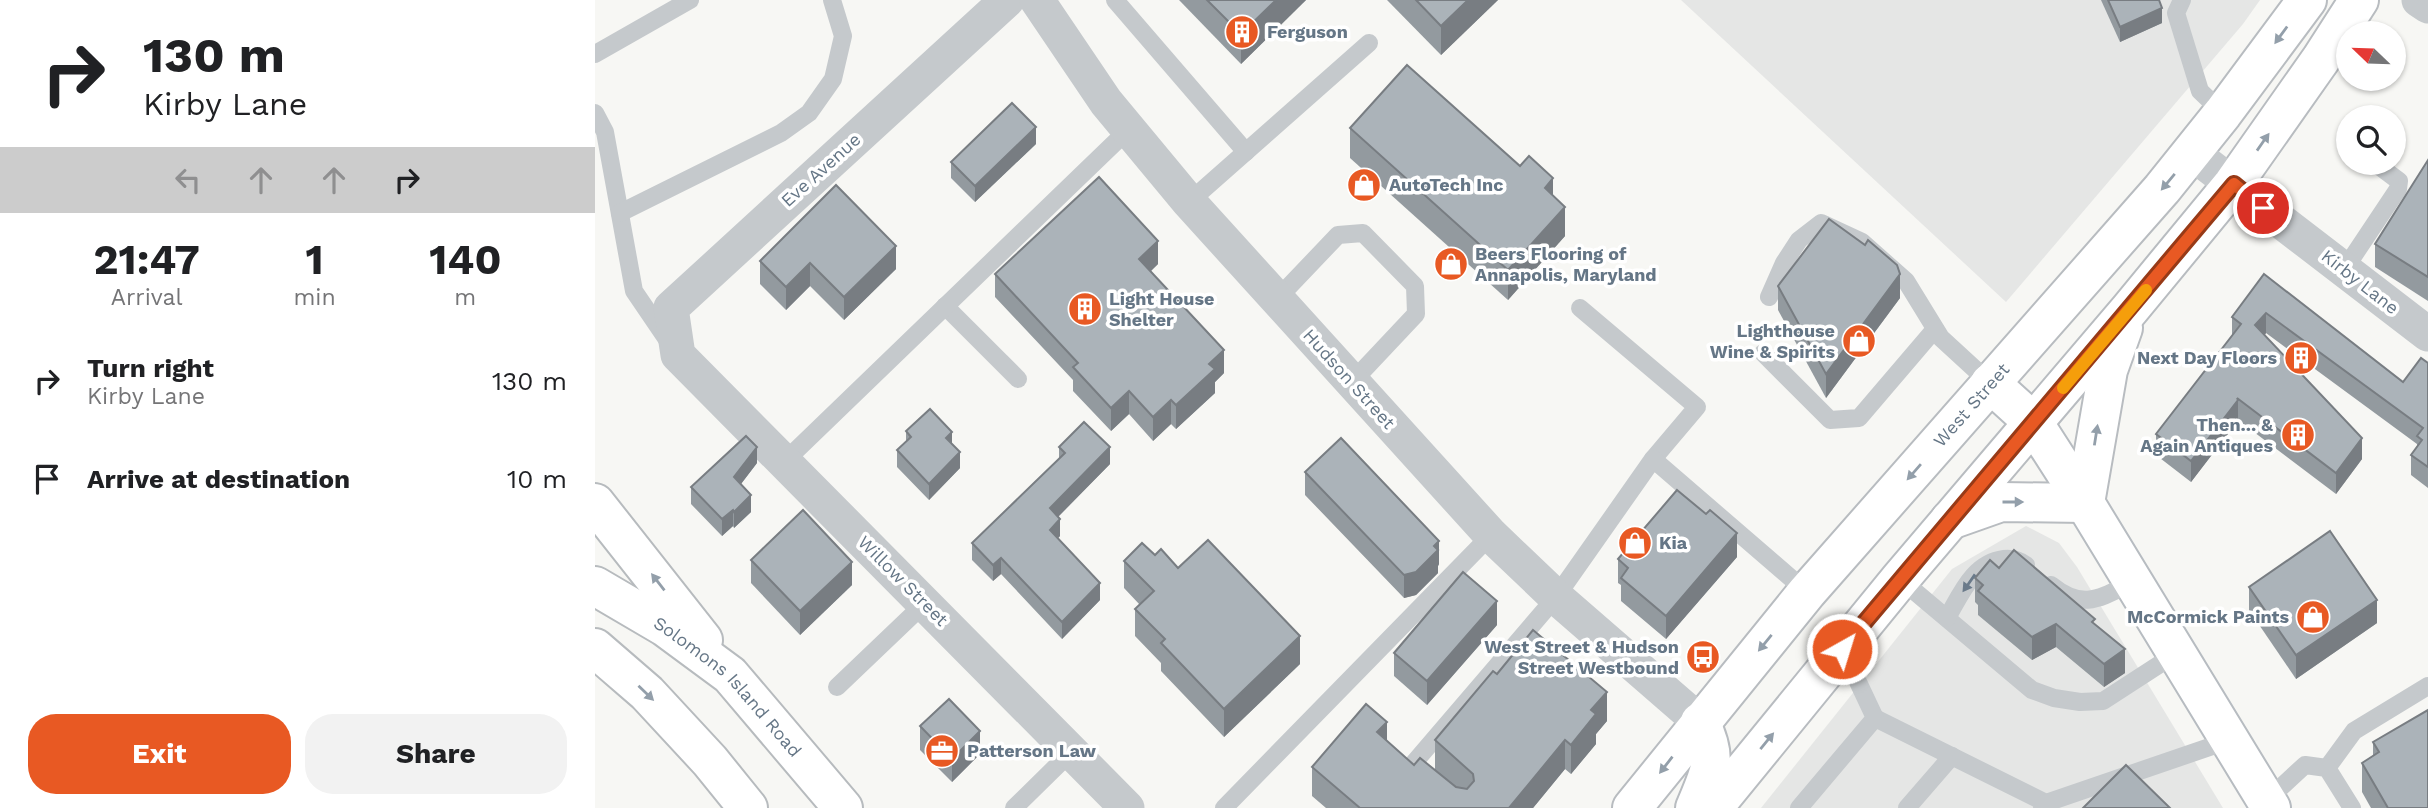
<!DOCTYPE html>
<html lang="en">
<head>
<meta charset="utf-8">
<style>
  body { margin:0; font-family:"Work Sans",sans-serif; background:#f2f2f2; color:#202124; height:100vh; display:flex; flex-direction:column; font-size:26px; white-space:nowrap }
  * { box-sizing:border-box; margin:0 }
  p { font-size:23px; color:#757577 }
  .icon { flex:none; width:38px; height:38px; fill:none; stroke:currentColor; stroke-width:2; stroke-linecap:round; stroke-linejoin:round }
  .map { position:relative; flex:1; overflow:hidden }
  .details { display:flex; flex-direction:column; background:#fff; width:595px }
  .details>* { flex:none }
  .banner { background:#fff; color:#202124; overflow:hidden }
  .needle { width:46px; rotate:293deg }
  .tools { position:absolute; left:1741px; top:21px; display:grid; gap:14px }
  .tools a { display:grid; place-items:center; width:70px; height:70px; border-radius:50%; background:#fff; box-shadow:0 2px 5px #0004; font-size:35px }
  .pin { position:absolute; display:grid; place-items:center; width:60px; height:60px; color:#fff; margin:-30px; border:4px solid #fff; border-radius:50%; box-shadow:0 2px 7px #0007 }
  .me { position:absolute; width:77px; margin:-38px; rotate:39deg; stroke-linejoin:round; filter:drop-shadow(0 0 5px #0008) }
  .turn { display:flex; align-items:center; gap:24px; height:147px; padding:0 28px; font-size:32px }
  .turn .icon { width:91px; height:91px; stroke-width:2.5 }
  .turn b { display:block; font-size:49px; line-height:60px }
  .lanes { display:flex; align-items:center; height:66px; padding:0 28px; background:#0003; justify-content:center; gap:35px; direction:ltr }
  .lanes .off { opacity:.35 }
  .eta { display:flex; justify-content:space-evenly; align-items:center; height:119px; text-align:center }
  .eta b { font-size:42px; font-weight:700; line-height:49px }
  .cta { display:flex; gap:14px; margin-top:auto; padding:14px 28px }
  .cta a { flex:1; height:80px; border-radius:28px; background:#e85923; color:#fff; font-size:28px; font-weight:700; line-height:80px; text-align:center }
  .cta a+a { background:#f2f2f2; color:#202124 }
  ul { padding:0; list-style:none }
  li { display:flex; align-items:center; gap:21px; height:98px; padding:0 28px }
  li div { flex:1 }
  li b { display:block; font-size:26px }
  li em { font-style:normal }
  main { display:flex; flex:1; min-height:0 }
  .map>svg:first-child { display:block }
  .built { fill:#e5e6e5 }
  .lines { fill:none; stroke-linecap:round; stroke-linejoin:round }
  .secondary-casing { stroke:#b7bcc1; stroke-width:42 }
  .primary-casing { stroke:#b8bcc0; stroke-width:42 }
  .highway-casing { stroke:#b7bbbe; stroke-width:42 }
  .lane { stroke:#c5c9cc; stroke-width:18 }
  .street { stroke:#c5c9cc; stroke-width:35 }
  .secondary { stroke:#fff; stroke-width:38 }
  .primary { stroke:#fff; stroke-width:38 }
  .highway { stroke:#fff; stroke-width:38 }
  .wall { fill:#939a9f }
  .shaded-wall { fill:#787d82 }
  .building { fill:#abb3b9; stroke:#787d82; stroke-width:2 }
  .oneway { fill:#939faa }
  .oneway2 { fill:#6a7a8a }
  .route-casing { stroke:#973a17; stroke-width:18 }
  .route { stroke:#e85923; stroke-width:12 }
  .slow { stroke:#f59e0b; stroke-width:12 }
  .labels { text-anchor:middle; stroke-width:7; stroke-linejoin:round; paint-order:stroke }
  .poi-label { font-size:18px; font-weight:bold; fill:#657686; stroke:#fff; text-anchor:start }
  .street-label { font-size:18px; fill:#657686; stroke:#fff }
</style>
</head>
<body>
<main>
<section class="details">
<div class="banner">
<div class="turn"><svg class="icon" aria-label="right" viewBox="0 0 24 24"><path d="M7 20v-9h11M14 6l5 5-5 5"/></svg><div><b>130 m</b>Kirby Lane</div></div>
<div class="lanes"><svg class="icon off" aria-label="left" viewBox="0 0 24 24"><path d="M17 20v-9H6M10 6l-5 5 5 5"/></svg><svg class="icon off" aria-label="ahead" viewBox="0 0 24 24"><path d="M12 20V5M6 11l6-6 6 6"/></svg><svg class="icon off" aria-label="ahead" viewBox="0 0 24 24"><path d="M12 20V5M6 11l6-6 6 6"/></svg><svg class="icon" aria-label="right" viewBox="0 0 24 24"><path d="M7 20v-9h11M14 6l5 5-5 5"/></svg></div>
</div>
<div class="eta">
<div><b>21:47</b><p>Arrival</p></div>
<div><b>1</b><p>min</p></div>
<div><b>140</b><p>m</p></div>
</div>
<ul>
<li><svg class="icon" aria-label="right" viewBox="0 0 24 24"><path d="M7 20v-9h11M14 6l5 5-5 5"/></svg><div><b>Turn right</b><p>Kirby Lane</p></div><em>130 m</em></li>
<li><svg class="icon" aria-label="arrive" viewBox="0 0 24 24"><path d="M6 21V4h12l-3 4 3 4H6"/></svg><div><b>Arrive at destination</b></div><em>10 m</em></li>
</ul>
<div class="cta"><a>Exit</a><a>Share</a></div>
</section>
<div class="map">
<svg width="1833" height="808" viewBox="0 0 1833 808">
  <rect width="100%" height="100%" fill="#f7f7f4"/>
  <g class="built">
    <path d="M 1086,0 L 1665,0 L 1648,24 L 1411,302 Z"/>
    <path d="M 1431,526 L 1464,543 L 1482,567 L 1628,808 L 1166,808 L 1357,569 Z"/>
  </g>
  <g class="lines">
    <g class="secondary-casing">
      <path id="secondary" d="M 1395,383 L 1438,422 L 1490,503 L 1676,808"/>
    </g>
    <g class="primary-casing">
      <g id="primary">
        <path d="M 1355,520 L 1406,502 L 1490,503 L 1513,370 L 1528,328"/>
        <path id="s1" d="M 1037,808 L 1212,592 L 1567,189 L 1628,113 L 1712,0"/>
        <path d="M 1100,808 C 1115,771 1124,760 1105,722"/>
        <path d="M 1118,808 L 1305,579 L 1535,309 L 1638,184 L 1726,59 L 1764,0"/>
      </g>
    </g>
    <g class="highway-casing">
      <g id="highway">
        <path d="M 0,503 L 108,640"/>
        <path id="s2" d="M 0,586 L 70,627 L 135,675 L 248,808"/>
        <path d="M 0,648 L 52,693 L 115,761 L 153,808"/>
      </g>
    </g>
    <g class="lane">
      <path d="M 520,0 L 651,152"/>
      <path d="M 1587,0 L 1581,13 L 1605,91 L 1628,113"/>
      <path d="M 0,54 L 95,0"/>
      <path d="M 0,113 L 10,132 L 39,291 L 73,341"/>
      <path d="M 594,202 L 774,43"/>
      <path d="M 25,213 L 186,133 L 214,113 L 238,79 L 248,36 L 237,0"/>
      <path d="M 1749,270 L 1803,189 L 1804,181 L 1780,163"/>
      <path d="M 1174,297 L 1189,263 L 1204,240 L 1226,223 L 1267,242 L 1311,281 L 1346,338 L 1395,383"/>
      <path d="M 682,299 L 743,235 L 768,233 L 820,286 L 821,314 L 757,382"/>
      <path d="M 350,306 L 423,379"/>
      <path d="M 985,308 L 1102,407 L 1058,459"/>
      <path d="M 1168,353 L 1235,420 L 1264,418 L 1340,329"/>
      <path d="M 190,461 L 534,129"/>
      <path d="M 1305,579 L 1437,690 L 1459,698 L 1485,702 L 1508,701 L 1582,653"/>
      <path d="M 1456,585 C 1488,611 1505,598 1538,582"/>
      <path d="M 1352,618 C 1366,594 1378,563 1409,559 C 1418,558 1424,560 1431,565"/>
      <path d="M 242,687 L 330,603"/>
      <path d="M 1280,718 L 1451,803"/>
      <path d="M 1732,768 L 1759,731 L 1833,686"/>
      <path d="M 1672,800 L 1710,765 L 1732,768 L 1757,808"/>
      <path d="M 419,808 L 476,752"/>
      <path d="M 629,808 L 896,535"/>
      <path d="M 868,808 L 817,765 L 961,597 L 1058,459 L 1212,592"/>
      <path d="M 1204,808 L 1280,718 L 1248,650"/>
      <path d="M 1312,808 L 1357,756"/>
      <path d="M 1447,808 L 1451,803 L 1635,740"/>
    </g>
    <g class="street">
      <path d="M 412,0 L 76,308 L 83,355 L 532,808"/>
      <path d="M 442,0 L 511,102 L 594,202 L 896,535 L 961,597 L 1105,722"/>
      <path d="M 1824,0 L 1833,6"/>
      <path d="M 1597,153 L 1833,334"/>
    </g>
    <use href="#secondary" class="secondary"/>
    <use href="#primary" class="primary"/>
    <use href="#highway" class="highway"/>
  </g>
  <g class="wall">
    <path d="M 584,0 L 711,0 L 646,64 Z"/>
    <path d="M 792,0 L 903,0 L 846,55 Z"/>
    <path d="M 1506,0 L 1564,0 L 1567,23 L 1525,42 Z"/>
    <path d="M 755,128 L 970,236 L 913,300 L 755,158 Z"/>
    <path d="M 441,144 L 380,202 L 356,178 L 356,162 Z"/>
    <path d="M 1833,160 L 1833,301 L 1780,267 L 1780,244 Z"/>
    <path d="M 241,185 L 301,269 L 249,320 L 215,286 L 191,310 L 165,284 L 165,261 Z"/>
    <path d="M 1270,245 L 1305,298 L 1231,398 L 1183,310 L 1183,286 Z"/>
    <path d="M 563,264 L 556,271 L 629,373 L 620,382 L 620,393 L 581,429 L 576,424 L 558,441 L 534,414 L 516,431 L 478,391 L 478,380 L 400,297 L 400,274 Z"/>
    <path d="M 1669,274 L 1808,382 L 1833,363 L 1833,488 L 1816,475 L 1816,455 L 1822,446 L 1822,444 L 1671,333 L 1670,335 L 1767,459 L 1741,494 L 1643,420 L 1596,482 L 1561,455 L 1561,434 L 1637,336 L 1637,317 Z"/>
    <path d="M 311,431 L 357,444 L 365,468 L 334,500 L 302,467 L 302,450 L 311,442 Z"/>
    <path d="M 464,447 L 515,464 L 463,517 L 465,536 L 463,538 L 505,600 L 467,639 L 406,574 L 398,581 L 377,560 L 377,543 L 464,459 Z"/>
    <path d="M 162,463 L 146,484 L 156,512 L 139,528 L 138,526 L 127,536 L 96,504 L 96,487 Z"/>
    <path d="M 710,472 L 844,564 L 843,566 L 843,573 L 821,595 L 809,598 L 710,495 Z"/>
    <path d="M 560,555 L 583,568 L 705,664 L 629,737 L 566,671 L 566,663 L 540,636 L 540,609 L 545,605 L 529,588 L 529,561 Z"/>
    <path d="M 1142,557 L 1071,639 L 1026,601 L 1026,585 L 1023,583 L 1023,559 Z"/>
    <path d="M 156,560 L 257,585 L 205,635 L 156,583 Z"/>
    <path d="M 1404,568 L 1500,625 L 1530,673 L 1509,687 L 1461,647 L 1437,660 L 1383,615 L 1383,605 L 1380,602 L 1380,578 Z"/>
    <path d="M 1654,587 L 1782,623 L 1701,679 L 1654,610 Z"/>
    <path d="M 902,625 L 832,705 L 799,676 L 799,653 Z"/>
    <path d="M 902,674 L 1012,721 L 1001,734 L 1001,744 L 976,774 L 970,769 L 938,808 L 731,808 L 717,796 L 717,767 L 792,741 L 819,765 L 840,769 L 840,740 Z"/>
    <path d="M 325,726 L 385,754 L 357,782 L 325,750 Z"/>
    <path d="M 1778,742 L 1833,808 L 1776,808 L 1767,792 L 1767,763 L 1778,756 Z"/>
  </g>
  <g class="shaded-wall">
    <path d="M 681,0 L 711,0 L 646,64 L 646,34 Z"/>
    <path d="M 873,0 L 903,0 L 846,55 L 846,26 Z"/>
    <path d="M 1567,8 L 1567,23 L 1525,42 L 1525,27 Z"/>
    <path d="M 441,127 L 441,144 L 380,202 L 380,186 Z"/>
    <path d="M 958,178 L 958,208 L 950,188 Z"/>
    <path d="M 970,207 L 970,236 L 913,300 L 913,270 Z"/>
    <path d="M 563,241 L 563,264 L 544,282 L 544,259 Z"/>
    <path d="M 301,246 L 301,269 L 249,320 L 249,297 Z"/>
    <path d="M 215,263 L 215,286 L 191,310 L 191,287 Z"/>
    <path d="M 1305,274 L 1305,298 L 1231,398 L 1231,374 Z"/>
    <path d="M 1671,313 L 1671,333 L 1660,346 L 1660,325 Z"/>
    <path d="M 629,350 L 629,373 L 620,382 L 620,393 L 581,429 L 581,405 L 614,364 Z"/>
    <path d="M 534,391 L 534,414 L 516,431 L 516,408 Z"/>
    <path d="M 576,400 L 576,424 L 558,441 L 558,417 Z"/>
    <path d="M 1643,400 L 1643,421 L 1596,482 L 1596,461 Z"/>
    <path d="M 357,432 L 357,449 L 351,438 Z"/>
    <path d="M 1767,438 L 1767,459 L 1741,494 L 1741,473 Z"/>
    <path d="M 162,447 L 162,463 L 139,493 L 139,477 Z"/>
    <path d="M 515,447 L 515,464 L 455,525 L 455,508 Z"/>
    <path d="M 365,452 L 365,468 L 334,500 L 334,484 Z"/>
    <path d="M 156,495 L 156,512 L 139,528 L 139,512 Z"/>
    <path d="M 138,510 L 138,526 L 127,536 L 127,519 Z"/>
    <path d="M 465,519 L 465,536 L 455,546 L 455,530 Z"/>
    <path d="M 1142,533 L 1142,557 L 1071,639 L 1071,616 Z"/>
    <path d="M 844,541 L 844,564 L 843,566 L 843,573 L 821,595 L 809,598 L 809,575 Z"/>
    <path d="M 406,558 L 406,574 L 398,581 L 398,565 Z"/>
    <path d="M 257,562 L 257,585 L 205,635 L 205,611 Z"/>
    <path d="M 505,583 L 505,600 L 467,639 L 467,622 Z"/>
    <path d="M 1782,600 L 1782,623 L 1701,679 L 1701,655 Z"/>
    <path d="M 902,601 L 902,625 L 832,705 L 832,681 Z"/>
    <path d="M 1461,624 L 1461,647 L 1437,660 L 1437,637 Z"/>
    <path d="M 705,636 L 705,664 L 629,737 L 629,709 Z"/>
    <path d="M 1530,649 L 1530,673 L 1509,687 L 1509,664 Z"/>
    <path d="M 1012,692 L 1012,721 L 1001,734 L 1001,744 L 976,774 L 976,745 L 996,710 Z"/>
    <path d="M 792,722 L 792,751 L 782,732 Z"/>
    <path d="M 385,731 L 385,754 L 357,782 L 357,759 Z"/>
    <path d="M 970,740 L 970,769 L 938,808 L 914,808 Z"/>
  </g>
  <g class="building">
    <path d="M 612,0 L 681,0 L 646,34 Z"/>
    <path d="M 821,0 L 873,0 L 846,26 Z"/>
    <path d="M 1513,0 L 1564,0 L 1567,8 L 1525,27 Z"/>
    <path d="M 812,65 L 925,166 L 934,156 L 958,178 L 950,188 L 970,207 L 913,270 L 755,128 Z"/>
    <path d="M 417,103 L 441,127 L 380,186 L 356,162 Z"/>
    <path d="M 1833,160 L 1833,277 L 1780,244 Z"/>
    <path d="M 504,177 L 563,241 L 544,259 L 629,350 L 614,364 L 620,369 L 581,405 L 576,400 L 558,417 L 534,391 L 516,408 L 478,367 L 483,363 L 400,274 Z"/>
    <path d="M 241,185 L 301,246 L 249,297 L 215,263 L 191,287 L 165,261 Z"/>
    <path d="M 1234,219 L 1270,245 L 1273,240 L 1302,265 L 1305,274 L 1231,374 L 1183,286 Z"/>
    <path d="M 1669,274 L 1808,382 L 1826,358 L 1833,363 L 1833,467 L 1816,455 L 1827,440 L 1822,436 L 1828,428 L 1671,313 L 1660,325 L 1767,438 L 1741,473 L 1642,398 L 1643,400 L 1596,461 L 1561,434 L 1646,324 L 1637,317 Z"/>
    <path d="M 335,409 L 357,432 L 351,438 L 365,452 L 334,484 L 302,450 L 316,437 L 311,431 Z"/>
    <path d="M 489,422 L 515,447 L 455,508 L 465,519 L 455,530 L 505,583 L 467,622 L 406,558 L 398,565 L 377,543 L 470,453 L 464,447 Z"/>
    <path d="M 151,436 L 162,447 L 139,477 L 156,495 L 139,512 L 138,510 L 127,519 L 96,487 Z"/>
    <path d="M 746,438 L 844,541 L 839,546 L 843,550 L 821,572 L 809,575 L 710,472 Z"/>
    <path d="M 1082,490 L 1111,514 L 1115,510 L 1142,533 L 1071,616 L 1026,578 L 1033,568 L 1023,559 Z"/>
    <path d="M 208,510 L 257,562 L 205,611 L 156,560 Z"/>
    <path d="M 1735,531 L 1782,600 L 1701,655 L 1654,587 Z"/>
    <path d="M 613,540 L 705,636 L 629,709 L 566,643 L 570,639 L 540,609 L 559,591 L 529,561 L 547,543 L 560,555 L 566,549 L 583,568 Z"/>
    <path d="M 1419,550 L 1500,619 L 1497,622 L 1530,649 L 1509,664 L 1461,624 L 1437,637 L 1383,591 L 1388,585 L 1380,578 L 1395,560 L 1404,568 Z"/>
    <path d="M 868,572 L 902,601 L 832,681 L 799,653 Z"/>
    <path d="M 938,630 L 1012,692 L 996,710 L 1001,714 L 976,745 L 970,740 L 914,808 L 765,808 L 717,767 L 771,704 L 792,722 L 782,732 L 819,765 L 825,758 L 861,787 L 872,789 L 879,781 L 878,774 L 840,740 L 898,671 L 902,674 Z"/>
    <path d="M 354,699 L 385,731 L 357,759 L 325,726 Z"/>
    <path d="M 1833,710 L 1833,808 L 1793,808 L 1767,763 L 1784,752 L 1778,742 Z"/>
    <path d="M 1531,765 L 1575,808 L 1488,808 Z"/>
  </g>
  <defs><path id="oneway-solid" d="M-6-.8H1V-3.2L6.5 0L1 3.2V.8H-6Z" transform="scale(1.75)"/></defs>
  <g class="oneway">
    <use href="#oneway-solid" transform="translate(1686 35) rotate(126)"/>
    <use href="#oneway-solid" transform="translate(1668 142) rotate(-55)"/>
    <use href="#oneway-solid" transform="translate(1573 182) rotate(130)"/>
    <use href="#oneway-solid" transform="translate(1501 435) rotate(-81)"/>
    <use href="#oneway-solid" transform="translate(1319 472) rotate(131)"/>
    <use href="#oneway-solid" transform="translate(1418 502)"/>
    <use href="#oneway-solid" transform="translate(63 582) rotate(-128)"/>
    <use href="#oneway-solid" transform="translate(1170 643) rotate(129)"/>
    <use href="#oneway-solid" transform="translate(51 693) rotate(44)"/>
    <use href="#oneway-solid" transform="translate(1172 741) rotate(-51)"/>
    <use href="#oneway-solid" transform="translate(1071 765) rotate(128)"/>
  </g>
  <use class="oneway2" href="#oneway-solid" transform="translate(1374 583) rotate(125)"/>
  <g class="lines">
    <g class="route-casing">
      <path id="route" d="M 1247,649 L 1639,184 L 1668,208"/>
    </g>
    <use href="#route" class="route"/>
    <path class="slow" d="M 1468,388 L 1551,290"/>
  </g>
  <defs>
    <g id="building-disc" transform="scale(1.75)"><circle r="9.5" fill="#e85923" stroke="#fff"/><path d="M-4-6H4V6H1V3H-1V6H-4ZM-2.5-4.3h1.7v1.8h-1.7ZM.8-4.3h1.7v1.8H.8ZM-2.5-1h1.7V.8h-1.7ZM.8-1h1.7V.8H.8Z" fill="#fff"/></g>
    <g id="shop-disc" transform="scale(1.75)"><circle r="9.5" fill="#e85923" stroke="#fff"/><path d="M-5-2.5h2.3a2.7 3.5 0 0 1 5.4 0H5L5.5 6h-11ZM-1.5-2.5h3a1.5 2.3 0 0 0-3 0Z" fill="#fff"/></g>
    <g id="bus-disc" transform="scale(1.75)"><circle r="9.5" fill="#e85923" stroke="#fff"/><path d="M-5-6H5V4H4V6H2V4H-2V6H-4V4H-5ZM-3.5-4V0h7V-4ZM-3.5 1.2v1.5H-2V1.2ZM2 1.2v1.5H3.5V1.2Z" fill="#fff"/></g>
    <g id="office-disc" transform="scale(1.75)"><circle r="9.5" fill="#e85923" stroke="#fff"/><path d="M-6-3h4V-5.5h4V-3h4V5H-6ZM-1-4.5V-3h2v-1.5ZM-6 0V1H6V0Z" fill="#fff"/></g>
  </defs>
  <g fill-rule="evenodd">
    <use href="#building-disc" x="647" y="32"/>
    <use href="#shop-disc" x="769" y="185"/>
    <use href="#shop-disc" x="856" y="264"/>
    <use href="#building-disc" x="490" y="309"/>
    <use href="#shop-disc" x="1264" y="341"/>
    <use href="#building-disc" x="1706" y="358"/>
    <use href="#building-disc" x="1703" y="435"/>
    <use href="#shop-disc" x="1040" y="543"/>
    <use href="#shop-disc" x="1718" y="617"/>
    <use href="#bus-disc" x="1108" y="657"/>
    <use href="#office-disc" x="347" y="751"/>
  </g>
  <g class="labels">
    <g class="poi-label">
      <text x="672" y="38">Ferguson</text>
      <text x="794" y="191">AutoTech Inc</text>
      <text x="880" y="260">Beers Flooring of<tspan x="880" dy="21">Annapolis, Maryland</tspan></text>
      <text x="514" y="305">Light House<tspan x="514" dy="21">Shelter</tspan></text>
      <text x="1240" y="337" text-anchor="end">Lighthouse<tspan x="1240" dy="21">Wine &amp; Spirits</tspan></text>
      <text x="1682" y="364" text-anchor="end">Next Day Floors</text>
      <text x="1678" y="431" text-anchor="end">Then... &amp;<tspan x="1678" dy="21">Again Antiques</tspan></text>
      <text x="1064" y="549">Kia</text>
      <text x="1694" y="623" text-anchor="end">McCormick Paints</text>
      <text x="1084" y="653" text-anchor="end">West Street &amp; Hudson<tspan x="1084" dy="21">Street Westbound</tspan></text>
      <text x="372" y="757">Patterson Law</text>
    </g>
    <g class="street-label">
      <text transform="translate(226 170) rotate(-42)" y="6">Eve Avenue</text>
      <text transform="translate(1765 282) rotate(38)" y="6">Kirby Lane</text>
      <text transform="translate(754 379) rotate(48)" y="6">Hudson Street</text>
      <text dy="6" stroke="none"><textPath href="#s1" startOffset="527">West Street</textPath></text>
      <text transform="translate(308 581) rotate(45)" y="6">Willow Street</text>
      <text dy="6" stroke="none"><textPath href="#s2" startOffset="168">Solomons Island Road</textPath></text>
    </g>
  </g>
</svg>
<div class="tools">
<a><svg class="needle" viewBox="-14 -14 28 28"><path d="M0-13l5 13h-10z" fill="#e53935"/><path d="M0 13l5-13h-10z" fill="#757577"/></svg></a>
<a><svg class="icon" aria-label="search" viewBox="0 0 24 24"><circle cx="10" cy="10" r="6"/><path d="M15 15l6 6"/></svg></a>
</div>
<div class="pin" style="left:1668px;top:208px;background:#d93025"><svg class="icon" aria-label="arrive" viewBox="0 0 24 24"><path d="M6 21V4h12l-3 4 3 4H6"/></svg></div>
<svg class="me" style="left:1247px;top:649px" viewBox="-20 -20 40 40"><circle r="17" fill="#e85923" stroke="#fff" stroke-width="3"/><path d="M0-11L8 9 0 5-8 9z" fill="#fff"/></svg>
</div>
</main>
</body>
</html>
